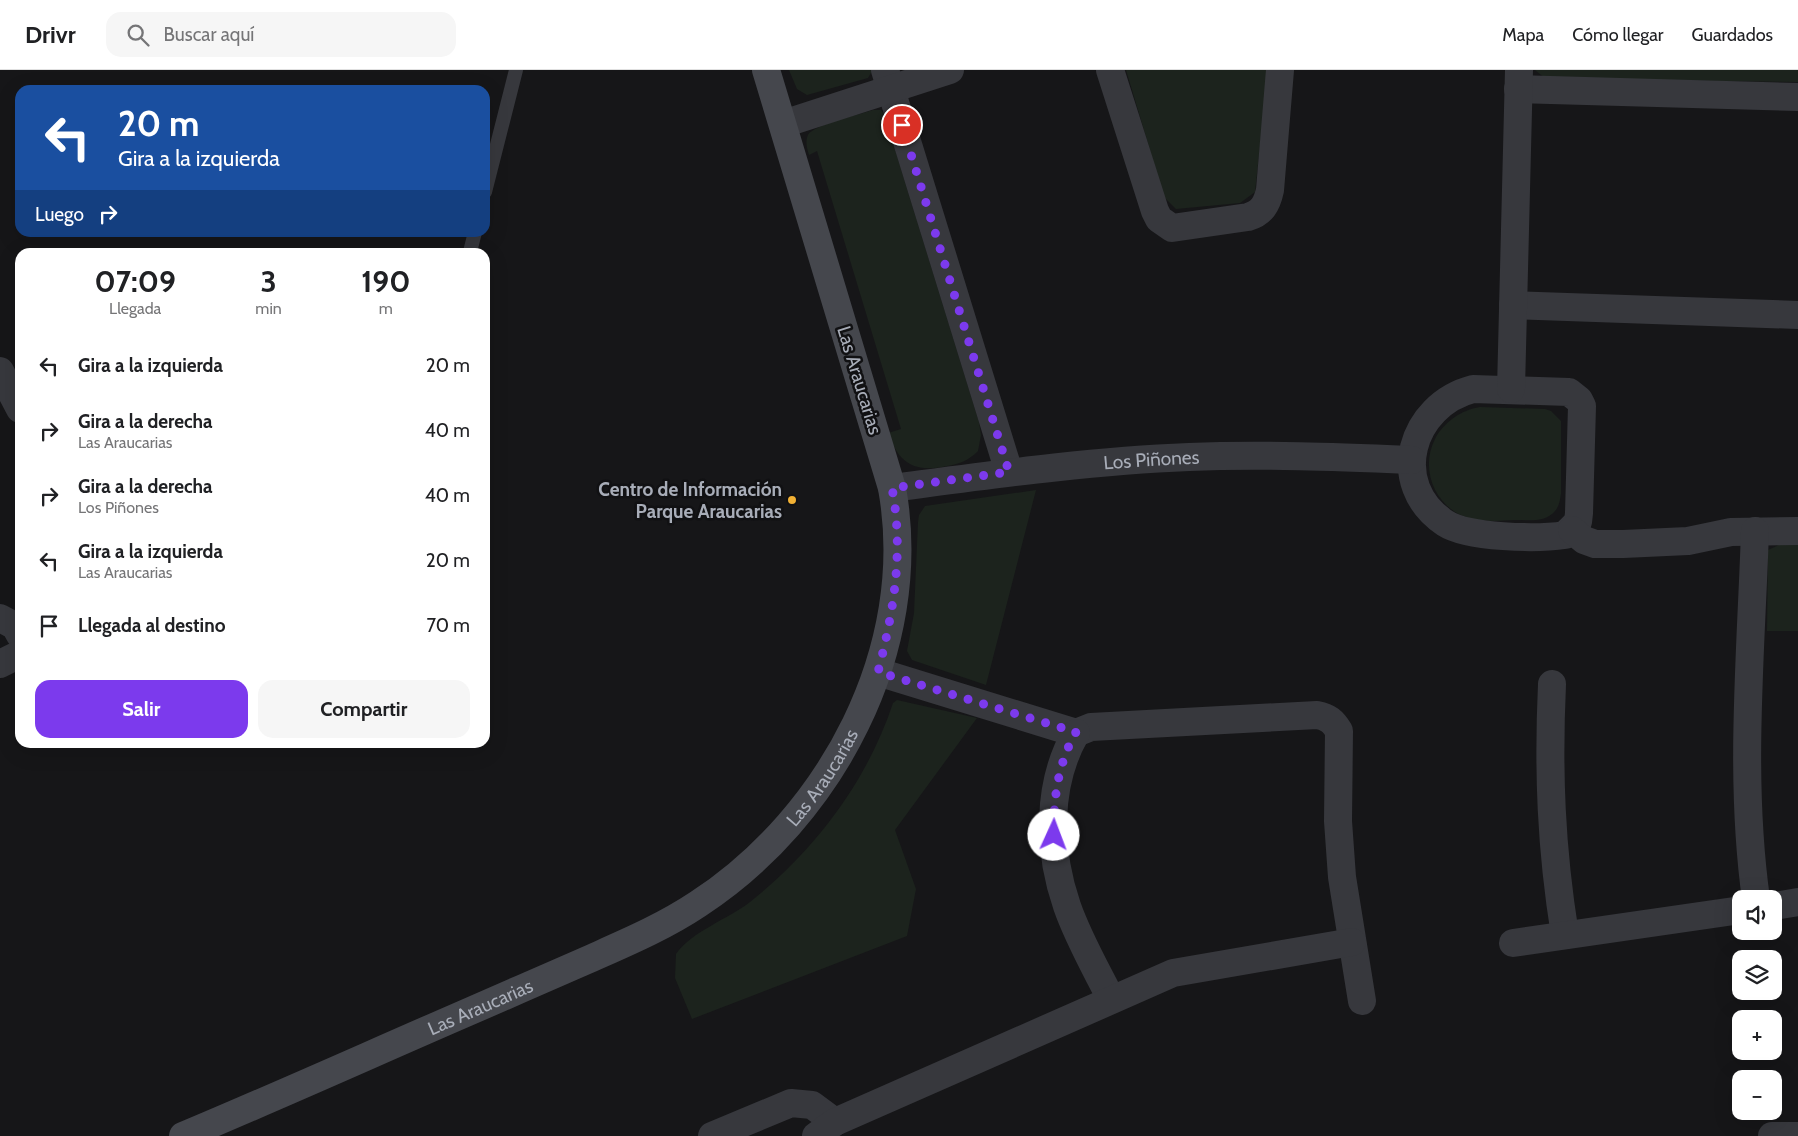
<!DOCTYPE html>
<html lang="es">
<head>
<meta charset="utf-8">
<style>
  body { margin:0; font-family:Cabin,sans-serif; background:#f6f6f6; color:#202124; height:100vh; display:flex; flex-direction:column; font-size:19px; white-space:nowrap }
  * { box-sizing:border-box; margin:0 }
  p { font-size:16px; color:#757577 }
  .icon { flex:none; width:28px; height:28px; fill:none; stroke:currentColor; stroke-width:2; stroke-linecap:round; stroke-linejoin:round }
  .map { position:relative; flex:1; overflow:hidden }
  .side { position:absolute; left:15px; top:178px; width:475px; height:500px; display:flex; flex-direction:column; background:#fff; border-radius:15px; box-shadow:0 5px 20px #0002 }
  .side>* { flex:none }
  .guide { position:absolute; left:15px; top:15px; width:475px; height:152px; border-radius:15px; box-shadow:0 5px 20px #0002; background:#1a4fa0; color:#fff; overflow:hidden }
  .buttons { position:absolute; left:1732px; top:820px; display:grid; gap:10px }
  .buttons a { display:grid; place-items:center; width:50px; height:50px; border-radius:10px; background:#fff; box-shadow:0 5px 20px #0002; font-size:25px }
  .pin { position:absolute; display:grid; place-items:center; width:42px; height:42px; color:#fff; margin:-21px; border:2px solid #fff; border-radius:50%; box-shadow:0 1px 5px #0007 }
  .me { position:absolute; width:55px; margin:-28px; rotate:2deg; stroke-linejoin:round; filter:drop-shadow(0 0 4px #0008) }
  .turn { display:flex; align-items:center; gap:18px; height:105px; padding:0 20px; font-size:22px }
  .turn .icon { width:65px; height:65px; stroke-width:2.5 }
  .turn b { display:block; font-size:35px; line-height:42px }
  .then { display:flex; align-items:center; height:48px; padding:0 20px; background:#0003; gap:10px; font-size:19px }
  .eta { display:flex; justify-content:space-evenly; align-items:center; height:85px; text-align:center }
  .eta b { font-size:30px; font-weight:700; line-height:35px }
  .cta { display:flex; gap:10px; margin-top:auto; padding:10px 20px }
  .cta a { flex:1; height:58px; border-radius:15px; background:#7c3aed; color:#fff; font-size:20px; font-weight:700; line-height:58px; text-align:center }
  .cta a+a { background:#f6f6f6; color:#202124 }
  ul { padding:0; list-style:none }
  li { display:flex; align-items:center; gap:15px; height:65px; padding:0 20px }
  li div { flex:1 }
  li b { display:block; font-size:19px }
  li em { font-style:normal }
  header { display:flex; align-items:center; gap:30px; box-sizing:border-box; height:70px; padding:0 25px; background:#fff; border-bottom:1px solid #e0e0e0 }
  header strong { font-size:24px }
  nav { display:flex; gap:28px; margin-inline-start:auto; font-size:18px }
  .search { width:350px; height:45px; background:#f6f6f6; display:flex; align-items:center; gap:12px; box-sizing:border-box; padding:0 18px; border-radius:15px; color:#757577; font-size:19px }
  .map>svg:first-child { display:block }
  .green { fill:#1c231d }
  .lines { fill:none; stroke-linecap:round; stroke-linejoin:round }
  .lane { stroke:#37383d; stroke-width:14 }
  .street { stroke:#37383d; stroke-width:28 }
  .secondary { stroke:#45474d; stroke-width:28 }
  .route { stroke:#7c3aed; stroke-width:9; stroke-dasharray:0 16.2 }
  .poi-dot { fill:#f2b134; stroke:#111113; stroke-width:2 }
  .labels { text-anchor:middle; stroke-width:5; stroke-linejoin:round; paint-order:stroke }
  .street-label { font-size:19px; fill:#a8adb8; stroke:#111113 }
  .poi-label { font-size:19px; font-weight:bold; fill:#a8adb8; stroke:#111113; text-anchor:end }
</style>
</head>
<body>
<header>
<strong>Drivr</strong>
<div class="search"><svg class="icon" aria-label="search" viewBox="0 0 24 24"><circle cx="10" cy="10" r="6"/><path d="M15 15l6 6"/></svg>Buscar aquí</div>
<nav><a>Mapa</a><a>Cómo llegar</a><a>Guardados</a></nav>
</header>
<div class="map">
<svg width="1798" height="1066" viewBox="0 0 1798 1066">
  <rect width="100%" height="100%" fill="#161618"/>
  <g class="green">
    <path d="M 789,0 L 872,0 L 872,1 L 868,8 L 807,25 L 797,19 Z"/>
    <path d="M 1126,0 L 1268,0 L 1255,122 L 1240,133 L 1176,139 L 1164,127 Z"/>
    <path d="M 1535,0 L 1798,0 L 1798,12 L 1546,9 Z"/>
    <path d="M 873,40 L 881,40 L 884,44 L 979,352 L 981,365 L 978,381 C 969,390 960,394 947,396 C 915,403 899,394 888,363 L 901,359 L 817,81 L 809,85 C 807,78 805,72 808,65 C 813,55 861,44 873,40 Z"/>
    <path d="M 1480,337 L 1545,339 L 1551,341 L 1561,351 L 1561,424 C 1560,430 1559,437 1555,441 C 1545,453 1528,450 1515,450 C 1500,451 1484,452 1469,448 C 1436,439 1419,400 1435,369 C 1444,352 1461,340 1480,337 Z"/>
    <path d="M 1036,420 L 986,615 L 912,590 L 907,581 L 914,543 L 918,452 L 919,445 L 925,436 Z"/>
    <path d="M 1779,475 L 1798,475 L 1798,561 L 1767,561 L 1768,480 Z"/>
    <path d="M 897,630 L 977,648 L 895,760 L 916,819 L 907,866 L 692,949 L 675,908 L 676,884 C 691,862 728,849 750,832 C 814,781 867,712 893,633 Z"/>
  </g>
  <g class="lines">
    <g class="lane">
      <path d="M 485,122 L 516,0"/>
      <path d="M 470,182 L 475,162"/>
    </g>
    <g class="street">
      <path d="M 885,0 L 1009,402"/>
      <path d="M 1110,0 L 1155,141 L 1159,149 L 1172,158 L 1248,147 C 1262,143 1267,134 1270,120 L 1280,0"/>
      <path d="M 1518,19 L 1798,27"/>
      <path d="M 783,54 L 950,0"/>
      <path d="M 1513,235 L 1798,245"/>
      <path d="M 0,301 L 20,339"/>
      <path d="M 1473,319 L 1569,322 L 1579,330 L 1582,336 L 1579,443 L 1578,452 L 1565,465 C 1537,469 1468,468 1445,453 C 1387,414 1411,335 1473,319 Z"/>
      <path d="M 1511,319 L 1519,0"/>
      <path id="s1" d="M 892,418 C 991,405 1089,391 1189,387 C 1263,384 1337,387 1412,390"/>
      <path d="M 1572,460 L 1584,470 L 1595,474 L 1623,474 L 1688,471 L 1731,462 L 1798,461"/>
      <path d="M 1755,461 C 1751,583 1739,707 1756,829"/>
      <path d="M 0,548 L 15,556 L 20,565"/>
      <path d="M 0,594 L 20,584"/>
      <path d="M 878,602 L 1076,663 L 1091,657 L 1317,645 C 1328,647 1333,651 1339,661 L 1338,751 L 1342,807 L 1362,931"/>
      <path d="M 1552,614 C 1548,701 1551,778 1565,865"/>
      <path d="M 1076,663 C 1046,715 1048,781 1067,836 C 1078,868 1096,899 1111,929"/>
      <path d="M 1774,836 L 1798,832"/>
      <path d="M 1513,873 L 1741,840"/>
      <path d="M 712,1066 L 791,1033 L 812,1035 L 835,1052"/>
      <path d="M 816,1066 L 835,1052 L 1173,903 L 1352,872"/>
      <path d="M 1772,1066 L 1798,1066"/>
    </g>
    <path class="secondary" id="s2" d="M 183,1066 C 276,1027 367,986 459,946 C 501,928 543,909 585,891 C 623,874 662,858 698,834 C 831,747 921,579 892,418 L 766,0"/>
  </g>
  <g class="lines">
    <path class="route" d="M 902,55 L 1009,402 L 892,418 C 904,481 894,540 878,602 L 1076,662 C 1058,693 1053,730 1054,765"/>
  </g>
  <circle class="poi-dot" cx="792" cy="430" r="5"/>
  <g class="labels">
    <g class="street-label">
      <text transform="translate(860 310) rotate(73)" y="7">Las Araucarias</text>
      <text dy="7" stroke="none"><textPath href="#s1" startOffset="261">Los Piñones</textPath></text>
      <text dy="7" stroke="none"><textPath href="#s2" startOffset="744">Las Araucarias</textPath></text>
      <text dy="7" stroke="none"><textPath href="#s2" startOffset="324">Las Araucarias</textPath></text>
    </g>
    <g class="poi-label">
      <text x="782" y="426">Centro de Información<tspan x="782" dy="22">Parque Araucarias</tspan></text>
    </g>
  </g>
</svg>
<div class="buttons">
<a><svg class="icon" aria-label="sound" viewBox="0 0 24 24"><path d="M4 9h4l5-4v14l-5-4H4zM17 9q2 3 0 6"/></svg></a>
<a><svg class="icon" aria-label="layers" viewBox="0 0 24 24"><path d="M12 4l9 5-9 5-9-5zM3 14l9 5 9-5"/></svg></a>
<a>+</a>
<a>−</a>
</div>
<div class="pin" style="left:902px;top:55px;background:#d93025"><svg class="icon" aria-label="arrive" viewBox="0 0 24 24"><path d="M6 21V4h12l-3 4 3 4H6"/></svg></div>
<svg class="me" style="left:1054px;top:765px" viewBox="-20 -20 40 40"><circle r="19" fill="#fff"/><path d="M0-13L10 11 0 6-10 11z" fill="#7c3aed"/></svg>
<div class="guide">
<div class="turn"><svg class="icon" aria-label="left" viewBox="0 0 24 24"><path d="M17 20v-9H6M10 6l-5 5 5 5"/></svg><div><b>20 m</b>Gira a la izquierda</div></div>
<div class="then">Luego<svg class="icon" aria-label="right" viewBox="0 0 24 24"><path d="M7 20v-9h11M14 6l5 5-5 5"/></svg></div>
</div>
<section class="side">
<div class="eta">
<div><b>07:09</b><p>Llegada</p></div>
<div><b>3</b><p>min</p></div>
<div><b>190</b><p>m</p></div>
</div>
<ul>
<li><svg class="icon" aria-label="left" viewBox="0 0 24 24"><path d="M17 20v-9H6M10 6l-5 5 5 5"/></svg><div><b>Gira a la izquierda</b></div><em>20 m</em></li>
<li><svg class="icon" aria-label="right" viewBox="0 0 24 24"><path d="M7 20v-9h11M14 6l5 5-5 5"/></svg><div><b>Gira a la derecha</b><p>Las Araucarias</p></div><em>40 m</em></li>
<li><svg class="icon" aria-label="right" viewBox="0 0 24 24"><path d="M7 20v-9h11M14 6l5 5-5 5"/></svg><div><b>Gira a la derecha</b><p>Los Piñones</p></div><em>40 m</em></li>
<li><svg class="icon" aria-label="left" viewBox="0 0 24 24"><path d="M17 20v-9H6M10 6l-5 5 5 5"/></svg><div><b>Gira a la izquierda</b><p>Las Araucarias</p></div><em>20 m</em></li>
<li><svg class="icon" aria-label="arrive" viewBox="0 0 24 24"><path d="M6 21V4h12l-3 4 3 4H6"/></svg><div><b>Llegada al destino</b></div><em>70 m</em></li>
</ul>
<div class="cta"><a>Salir</a><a>Compartir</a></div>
</section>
</div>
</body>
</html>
